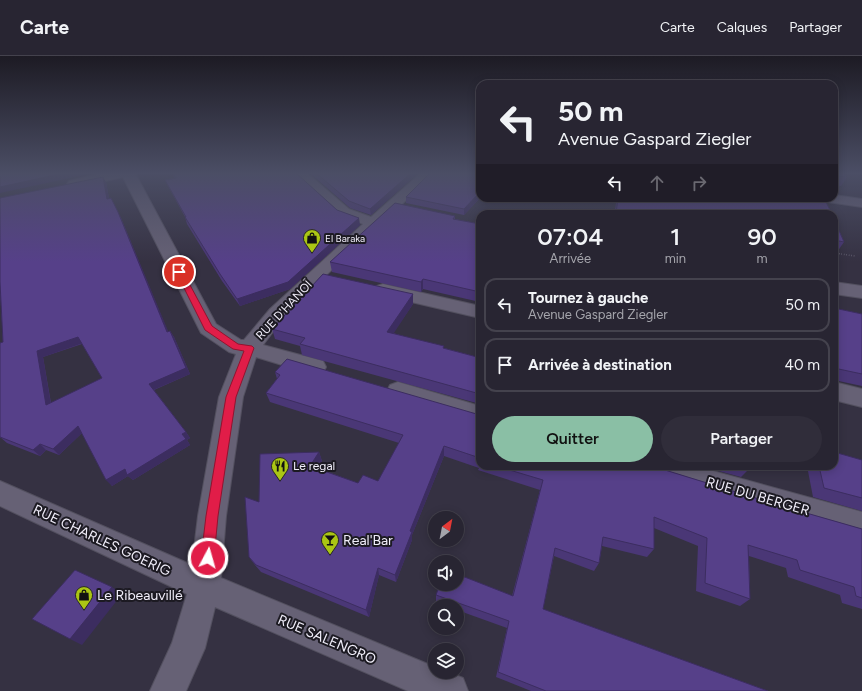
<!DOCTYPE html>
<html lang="fr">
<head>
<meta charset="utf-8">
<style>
  body { margin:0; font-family:Figtree,sans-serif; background:#302d3a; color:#f1f3f6; height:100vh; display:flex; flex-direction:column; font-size:15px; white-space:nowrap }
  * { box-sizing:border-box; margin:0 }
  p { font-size:13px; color:#a5a5ac }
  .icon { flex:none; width:22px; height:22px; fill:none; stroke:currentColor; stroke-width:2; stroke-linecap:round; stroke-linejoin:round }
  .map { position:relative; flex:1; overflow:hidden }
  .side { position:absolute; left:476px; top:154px; width:362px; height:260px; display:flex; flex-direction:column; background:#282532; border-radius:12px; box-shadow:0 2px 10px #0003,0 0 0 1px #44424d }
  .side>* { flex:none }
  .banner { position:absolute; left:476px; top:24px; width:362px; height:122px; border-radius:12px; box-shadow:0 2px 10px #0003,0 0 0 1px #44424d; background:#282532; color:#f1f3f6; overflow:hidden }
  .needle { width:26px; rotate:32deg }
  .controls { position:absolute; left:428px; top:455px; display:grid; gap:8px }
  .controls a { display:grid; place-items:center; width:36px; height:36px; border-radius:50%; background:#282532; box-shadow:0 2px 10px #0003,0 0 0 1px #44424d; font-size:20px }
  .pin { position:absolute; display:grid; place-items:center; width:34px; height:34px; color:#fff; margin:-17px; border:2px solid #fff; border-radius:50%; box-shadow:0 1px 4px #0007 }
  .me { position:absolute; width:44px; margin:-22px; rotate:6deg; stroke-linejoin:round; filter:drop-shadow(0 0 3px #0008) }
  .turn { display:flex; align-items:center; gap:14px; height:84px; padding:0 16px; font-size:18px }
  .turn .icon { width:52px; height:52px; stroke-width:2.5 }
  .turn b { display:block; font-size:28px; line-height:34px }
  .lanes { display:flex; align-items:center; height:38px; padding:0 16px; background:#0003; justify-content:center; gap:20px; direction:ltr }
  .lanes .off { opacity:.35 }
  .eta { display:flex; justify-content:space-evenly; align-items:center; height:68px; text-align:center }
  .eta b { font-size:24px; font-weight:600; line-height:28px }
  .cta { display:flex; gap:8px; margin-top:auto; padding:8px 16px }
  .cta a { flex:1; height:46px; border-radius:24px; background:#8abfa5; color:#111; font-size:16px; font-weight:600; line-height:46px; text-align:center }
  .cta a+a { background:#302d3a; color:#f1f3f6 }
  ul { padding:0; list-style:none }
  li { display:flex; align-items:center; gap:12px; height:54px; margin:0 8px 6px; padding:0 8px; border:2px solid #44424d; border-radius:12px }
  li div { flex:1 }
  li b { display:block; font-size:15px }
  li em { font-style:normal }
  header { display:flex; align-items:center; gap:24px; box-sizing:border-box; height:56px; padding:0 20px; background:#282532; border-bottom:1px solid #44424d }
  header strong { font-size:19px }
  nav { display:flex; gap:22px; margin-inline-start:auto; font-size:14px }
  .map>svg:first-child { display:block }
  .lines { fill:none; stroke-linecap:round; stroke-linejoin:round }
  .minor-casing { stroke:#53505f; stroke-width:2 }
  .path { stroke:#7c7888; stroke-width:1.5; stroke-dasharray:0.5 2; stroke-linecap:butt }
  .minor { fill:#666175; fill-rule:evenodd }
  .wall { fill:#4a3776; fill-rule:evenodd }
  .shaded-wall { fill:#3c2d60 }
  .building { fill:#564089; stroke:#3c2d60; fill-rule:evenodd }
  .route { fill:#e11d48; stroke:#92132f }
  .labels { text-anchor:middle; stroke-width:4; stroke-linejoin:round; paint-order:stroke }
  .far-poi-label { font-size:10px; fill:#f1eefa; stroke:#1c1a22; text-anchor:start }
  .street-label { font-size:12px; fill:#f1eefa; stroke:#1c1a22 }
  .poi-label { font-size:12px; fill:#f1eefa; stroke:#1c1a22; text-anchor:start }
  .near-street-label { font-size:14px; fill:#f1eefa; stroke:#1c1a22 }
  .near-poi-label { font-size:14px; fill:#f1eefa; stroke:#1c1a22; text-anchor:start }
</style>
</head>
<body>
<header>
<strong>Carte</strong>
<nav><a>Carte</a><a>Calques</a><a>Partager</a></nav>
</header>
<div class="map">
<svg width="862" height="635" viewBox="0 0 862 635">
  <rect width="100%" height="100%" fill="#353142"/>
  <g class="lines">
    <g class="minor-casing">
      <g id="minor">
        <path d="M 102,117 L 135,117 L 216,268 L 241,284 L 244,284 L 270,253 L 363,168 L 339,159 L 292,117 L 307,117 L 349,153 L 371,161 L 421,117 L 435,117 L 322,223 L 284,261 L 263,289 L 323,305 L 326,311 L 323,317 L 315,319 L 256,301 L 243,341 L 226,460 L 221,522 L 435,611 L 435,616 L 448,616 L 463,622 L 468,635 L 408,635 L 215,551 L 205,592 L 186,635 L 150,635 L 172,587 L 187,538 L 0,450 L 0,425 L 192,509 L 198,460 L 219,341 L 236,298 L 229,296 L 201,277 L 123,121 L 74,132 L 69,131 L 67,128 L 69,125 Z"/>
        <path d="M 834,139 L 862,143 L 862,151 L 828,146 L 823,145 L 821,142 L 834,142 Z"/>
        <path d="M 834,226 L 862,230 L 862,242 L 834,238 Z"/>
        <path d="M 383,228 L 480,250 L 480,262 L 377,238 L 374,234 L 377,230 Z"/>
        <path d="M 398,326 L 480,350 L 480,368 L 390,341 L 387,335 L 390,329 Z"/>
        <path d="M 834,326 L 862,333 L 862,351 L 834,344 Z"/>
        <path d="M 641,410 L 695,410 L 862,456 L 862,484 L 654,421 L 645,418 Z"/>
      </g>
    </g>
    <path class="path" d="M 834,197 L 855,200"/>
    <use href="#minor" class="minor"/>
  </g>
  <g class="wall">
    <path d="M 172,117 L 296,117 L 337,154 L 360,169 L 290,233 L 240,250 L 222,225 L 187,168 L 185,161 L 168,130 L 165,124 L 174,122 Z"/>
    <path d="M 310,117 L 418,117 L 371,159 L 350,152 Z"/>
    <path d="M 480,117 L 480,142 L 464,159 L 406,147 L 406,141 Z"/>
    <path d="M 834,117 L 847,121 L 841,130 L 834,129 Z"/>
    <path d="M 106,126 L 109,142 L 121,162 L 168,276 L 170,275 L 174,281 L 190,318 L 154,334 L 186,376 L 190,382 L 187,384 L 190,389 L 133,424 L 128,420 L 112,430 L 82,377 L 59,399 L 46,394 L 40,400 L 7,387 L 0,381 L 3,286 L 0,234 L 0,142 ZM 82,288 L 102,322 L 51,347 L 43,301 Z"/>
    <path d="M 617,142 L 824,142 L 832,158 L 614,158 Z"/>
    <path d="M 455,160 L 455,163 L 480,168 L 480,246 L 423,233 L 421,236 L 332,216 L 330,206 Z"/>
    <path d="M 834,163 L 844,186 L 837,196 L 834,195 Z"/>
    <path d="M 413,238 L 413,248 L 393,277 L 444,292 L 477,301 L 480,300 L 480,348 L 302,299 L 300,290 L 275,283 L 272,273 Z"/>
    <path d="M 834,252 L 862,258 L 862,330 L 834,324 Z"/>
    <path d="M 275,316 L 480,359 L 480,410 L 652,410 L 775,448 L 862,473 L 862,553 L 842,547 L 840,539 L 788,521 L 786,512 L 749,500 L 750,543 L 740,550 L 696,535 L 698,490 L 654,472 L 654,493 L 647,501 L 602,490 L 599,507 L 594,515 L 554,500 L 543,553 L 768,635 L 531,635 L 496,621 L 507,572 L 457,554 L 457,550 L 447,550 L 436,546 L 436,539 L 512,540 L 540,434 L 478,414 L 479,412 L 444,400 L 412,479 L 412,484 L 396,526 L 379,519 L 369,561 L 261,516 L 255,509 L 249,501 L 259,446 L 319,396 L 322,405 L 317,412 L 358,427 L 378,425 L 399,387 L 270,346 L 266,337 L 277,323 Z"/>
    <path d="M 862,404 L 862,455 L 813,441 L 807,410 L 834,410 Z"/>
    <path d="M 700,410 L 750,410 L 750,412 L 741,421 Z"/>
  </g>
  <g class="shaded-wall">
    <path d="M 64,117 L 93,117 L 0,137 L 0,131 Z"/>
    <path d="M 411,117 L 418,117 L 371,159 L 370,153 Z"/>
    <path d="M 103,121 L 106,126 L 110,149 L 107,143 Z"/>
    <path d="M 480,136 L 480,142 L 464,159 L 464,153 Z"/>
    <path d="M 111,142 L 121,162 L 171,282 L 167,276 Z"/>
    <path d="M 359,162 L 360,169 L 290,233 L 240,250 L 237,243 Z"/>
    <path d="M 423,223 L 423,233 L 421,236 L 421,226 Z"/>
    <path d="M 413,238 L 413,248 L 388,286 L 387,276 Z"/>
    <path d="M 170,275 L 174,281 L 190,318 L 153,334 L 149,328 Z"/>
    <path d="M 78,281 L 83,287 L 43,301 L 52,355 L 46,349 L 37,295 Z"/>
    <path d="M 78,370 L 83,376 L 59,399 L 53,393 Z"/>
    <path d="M 186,376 L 190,382 L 187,384 L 190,389 L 133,424 L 128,420 L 112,430 L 106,424 Z"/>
    <path d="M 40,388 L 46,394 L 40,400 L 33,394 Z"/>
    <path d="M 444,390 L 444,400 L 412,479 L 412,484 L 396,526 L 395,519 L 410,475 Z"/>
    <path d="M 319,396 L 322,405 L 313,419 L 310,410 Z"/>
    <path d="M 378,512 L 379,519 L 369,561 L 366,554 Z"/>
    <path d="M 112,531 L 122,538 L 82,589 L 70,583 Z"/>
  </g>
  <g class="building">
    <path d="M 0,117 L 64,117 L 0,131 Z"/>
    <path d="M 173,117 L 296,117 L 337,154 L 359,162 L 288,226 L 237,243 L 220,218 L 185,161 L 186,161 L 165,124 L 176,122 Z"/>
    <path d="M 316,117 L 411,117 L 370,153 L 349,145 Z"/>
    <path d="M 430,117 L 480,117 L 480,136 L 464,153 L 406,141 Z"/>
    <path d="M 834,117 L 845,117 L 847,121 L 834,120 Z"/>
    <path d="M 103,121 L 107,143 L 111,142 L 118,156 L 167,276 L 170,275 L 186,312 L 149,328 L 186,376 L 182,378 L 186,383 L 127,419 L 125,413 L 106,424 L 78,370 L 53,393 L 40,388 L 33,394 L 0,381 L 0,287 L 3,286 L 0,226 L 0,142 ZM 78,281 L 102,322 L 46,349 L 37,295 Z"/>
    <path d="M 618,142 L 824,142 L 832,158 L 616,158 Z"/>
    <path d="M 395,147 L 455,160 L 453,163 L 480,168 L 480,236 L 423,223 L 421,226 L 330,206 Z"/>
    <path d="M 601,156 L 609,158 L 600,158 Z"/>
    <path d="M 834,163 L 844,186 L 834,184 Z"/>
    <path d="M 323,218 L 413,238 L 387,276 L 444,290 L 443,292 L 477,301 L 480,300 L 480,338 L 300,288 L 305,282 L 272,273 Z"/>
    <path d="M 834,252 L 862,258 L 862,318 L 834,312 Z"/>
    <path d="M 287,303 L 480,359 L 480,402 L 444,390 L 410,475 L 412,476 L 395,519 L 378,512 L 366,554 L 256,509 L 249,501 L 245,441 L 259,446 L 260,398 L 319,396 L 310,410 L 358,427 L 363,419 L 378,425 L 403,379 L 266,337 L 280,319 L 275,316 Z"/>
    <path d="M 834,396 L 862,404 L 862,442 L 824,432 L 819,410 L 834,410 Z"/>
    <path d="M 496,410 L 652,410 L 775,448 L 862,473 L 862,542 L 856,540 L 854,531 L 800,514 L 797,504 L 748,489 L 750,543 L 705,527 L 707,482 L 654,461 L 654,493 L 603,481 L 599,507 L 555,492 L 543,553 L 768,635 L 546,635 L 498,616 L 509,565 L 436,539 L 440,528 L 457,528 L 457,518 L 513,540 L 543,424 Z"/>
    <path d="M 743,410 L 750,410 L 750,412 Z"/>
    <path d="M 75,514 L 112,531 L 70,583 L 32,563 Z"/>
  </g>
  <linearGradient id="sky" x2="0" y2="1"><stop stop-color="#1d1b24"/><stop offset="0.57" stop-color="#4b4e65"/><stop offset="1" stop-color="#4b4e65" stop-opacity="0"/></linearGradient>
  <rect width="862" height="206" fill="url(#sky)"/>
  <path class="route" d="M 177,214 L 182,214 L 183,216 L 212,270 L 238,288 L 252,290 L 254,292 L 236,341 L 218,460 L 214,502 L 212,507 L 208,508 L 203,507 L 201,502 L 206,460 L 226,341 L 244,295 L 233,293 L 205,274 L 176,216 Z"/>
  <defs>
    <g id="shop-pin" transform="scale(0.9)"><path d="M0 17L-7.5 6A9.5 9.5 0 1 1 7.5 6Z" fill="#abc614" stroke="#1c1a22"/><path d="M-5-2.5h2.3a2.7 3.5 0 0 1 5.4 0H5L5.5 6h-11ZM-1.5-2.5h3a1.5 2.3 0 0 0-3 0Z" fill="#111"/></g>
    <g id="restaurant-pin" transform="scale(0.9)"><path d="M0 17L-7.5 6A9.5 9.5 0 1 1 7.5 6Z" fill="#abc614" stroke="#1c1a22"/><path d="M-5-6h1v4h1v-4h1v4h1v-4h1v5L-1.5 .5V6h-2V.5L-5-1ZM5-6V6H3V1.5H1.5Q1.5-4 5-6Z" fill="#111"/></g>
    <g id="bar-pin" transform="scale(0.9)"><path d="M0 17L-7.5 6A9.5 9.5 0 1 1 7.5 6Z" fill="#abc614" stroke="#1c1a22"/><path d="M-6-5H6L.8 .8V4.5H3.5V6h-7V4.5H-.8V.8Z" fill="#111"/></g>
  </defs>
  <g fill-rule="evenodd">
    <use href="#shop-pin" x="312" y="182"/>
    <use href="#restaurant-pin" x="280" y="410"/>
    <use href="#bar-pin" x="330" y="484"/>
    <use href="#shop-pin" x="84" y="539"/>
  </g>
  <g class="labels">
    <g class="far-poi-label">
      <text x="325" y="186">El Baraka</text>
    </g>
    <g class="street-label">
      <text transform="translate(284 254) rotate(-47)" y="4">RUE D'HANOÏ</text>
    </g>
    <g class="poi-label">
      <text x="293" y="414">Le regal</text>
    </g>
    <g class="near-street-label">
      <text transform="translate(758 440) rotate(16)" y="5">RUE DU BERGER</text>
      <text transform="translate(102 484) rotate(25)" y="5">RUE CHARLES GOERIG</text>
      <text transform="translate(327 583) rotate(23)" y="5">RUE SALENGRO</text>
    </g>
    <g class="near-poi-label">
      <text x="343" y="489">Real'Bar</text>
      <text x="97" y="544">Le Ribeauvillé</text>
    </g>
  </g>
</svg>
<div class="controls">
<a><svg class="needle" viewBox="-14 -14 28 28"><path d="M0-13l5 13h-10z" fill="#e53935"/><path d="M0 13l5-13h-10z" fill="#a5a5ac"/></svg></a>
<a><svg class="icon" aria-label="sound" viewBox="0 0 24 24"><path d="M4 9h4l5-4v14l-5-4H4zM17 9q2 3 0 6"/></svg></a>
<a><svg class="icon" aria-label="search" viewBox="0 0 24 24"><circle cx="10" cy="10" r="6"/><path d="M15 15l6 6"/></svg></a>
<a><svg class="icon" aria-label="layers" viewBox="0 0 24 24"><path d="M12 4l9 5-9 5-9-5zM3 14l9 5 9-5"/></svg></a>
</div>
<div class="pin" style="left:179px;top:216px;background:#d93025"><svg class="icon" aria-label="arrive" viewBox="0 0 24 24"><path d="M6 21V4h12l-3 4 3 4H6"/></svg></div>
<svg class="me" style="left:208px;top:502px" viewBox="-20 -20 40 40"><circle r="17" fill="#e11d48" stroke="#fff" stroke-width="3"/><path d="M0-11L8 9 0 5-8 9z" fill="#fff"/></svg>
<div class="banner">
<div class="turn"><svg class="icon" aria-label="left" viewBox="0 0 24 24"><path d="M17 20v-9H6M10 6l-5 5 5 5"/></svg><div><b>50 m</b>Avenue Gaspard Ziegler</div></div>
<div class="lanes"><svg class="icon" aria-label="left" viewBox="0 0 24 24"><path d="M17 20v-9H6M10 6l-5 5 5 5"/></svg><svg class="icon off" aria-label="ahead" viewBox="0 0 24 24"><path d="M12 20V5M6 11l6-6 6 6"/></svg><svg class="icon off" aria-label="right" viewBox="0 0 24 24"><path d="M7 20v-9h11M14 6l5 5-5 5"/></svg></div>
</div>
<section class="side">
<div class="eta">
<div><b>07:04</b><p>Arrivée</p></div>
<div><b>1</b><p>min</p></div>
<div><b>90</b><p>m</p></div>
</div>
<ul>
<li><svg class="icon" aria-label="left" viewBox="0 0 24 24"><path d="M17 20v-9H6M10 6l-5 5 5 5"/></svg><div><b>Tournez à gauche</b><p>Avenue Gaspard Ziegler</p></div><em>50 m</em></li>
<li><svg class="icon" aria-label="arrive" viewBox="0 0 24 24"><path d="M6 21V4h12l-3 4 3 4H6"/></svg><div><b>Arrivée à destination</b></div><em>40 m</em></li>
</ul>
<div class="cta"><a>Quitter</a><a>Partager</a></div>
</section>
</div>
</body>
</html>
